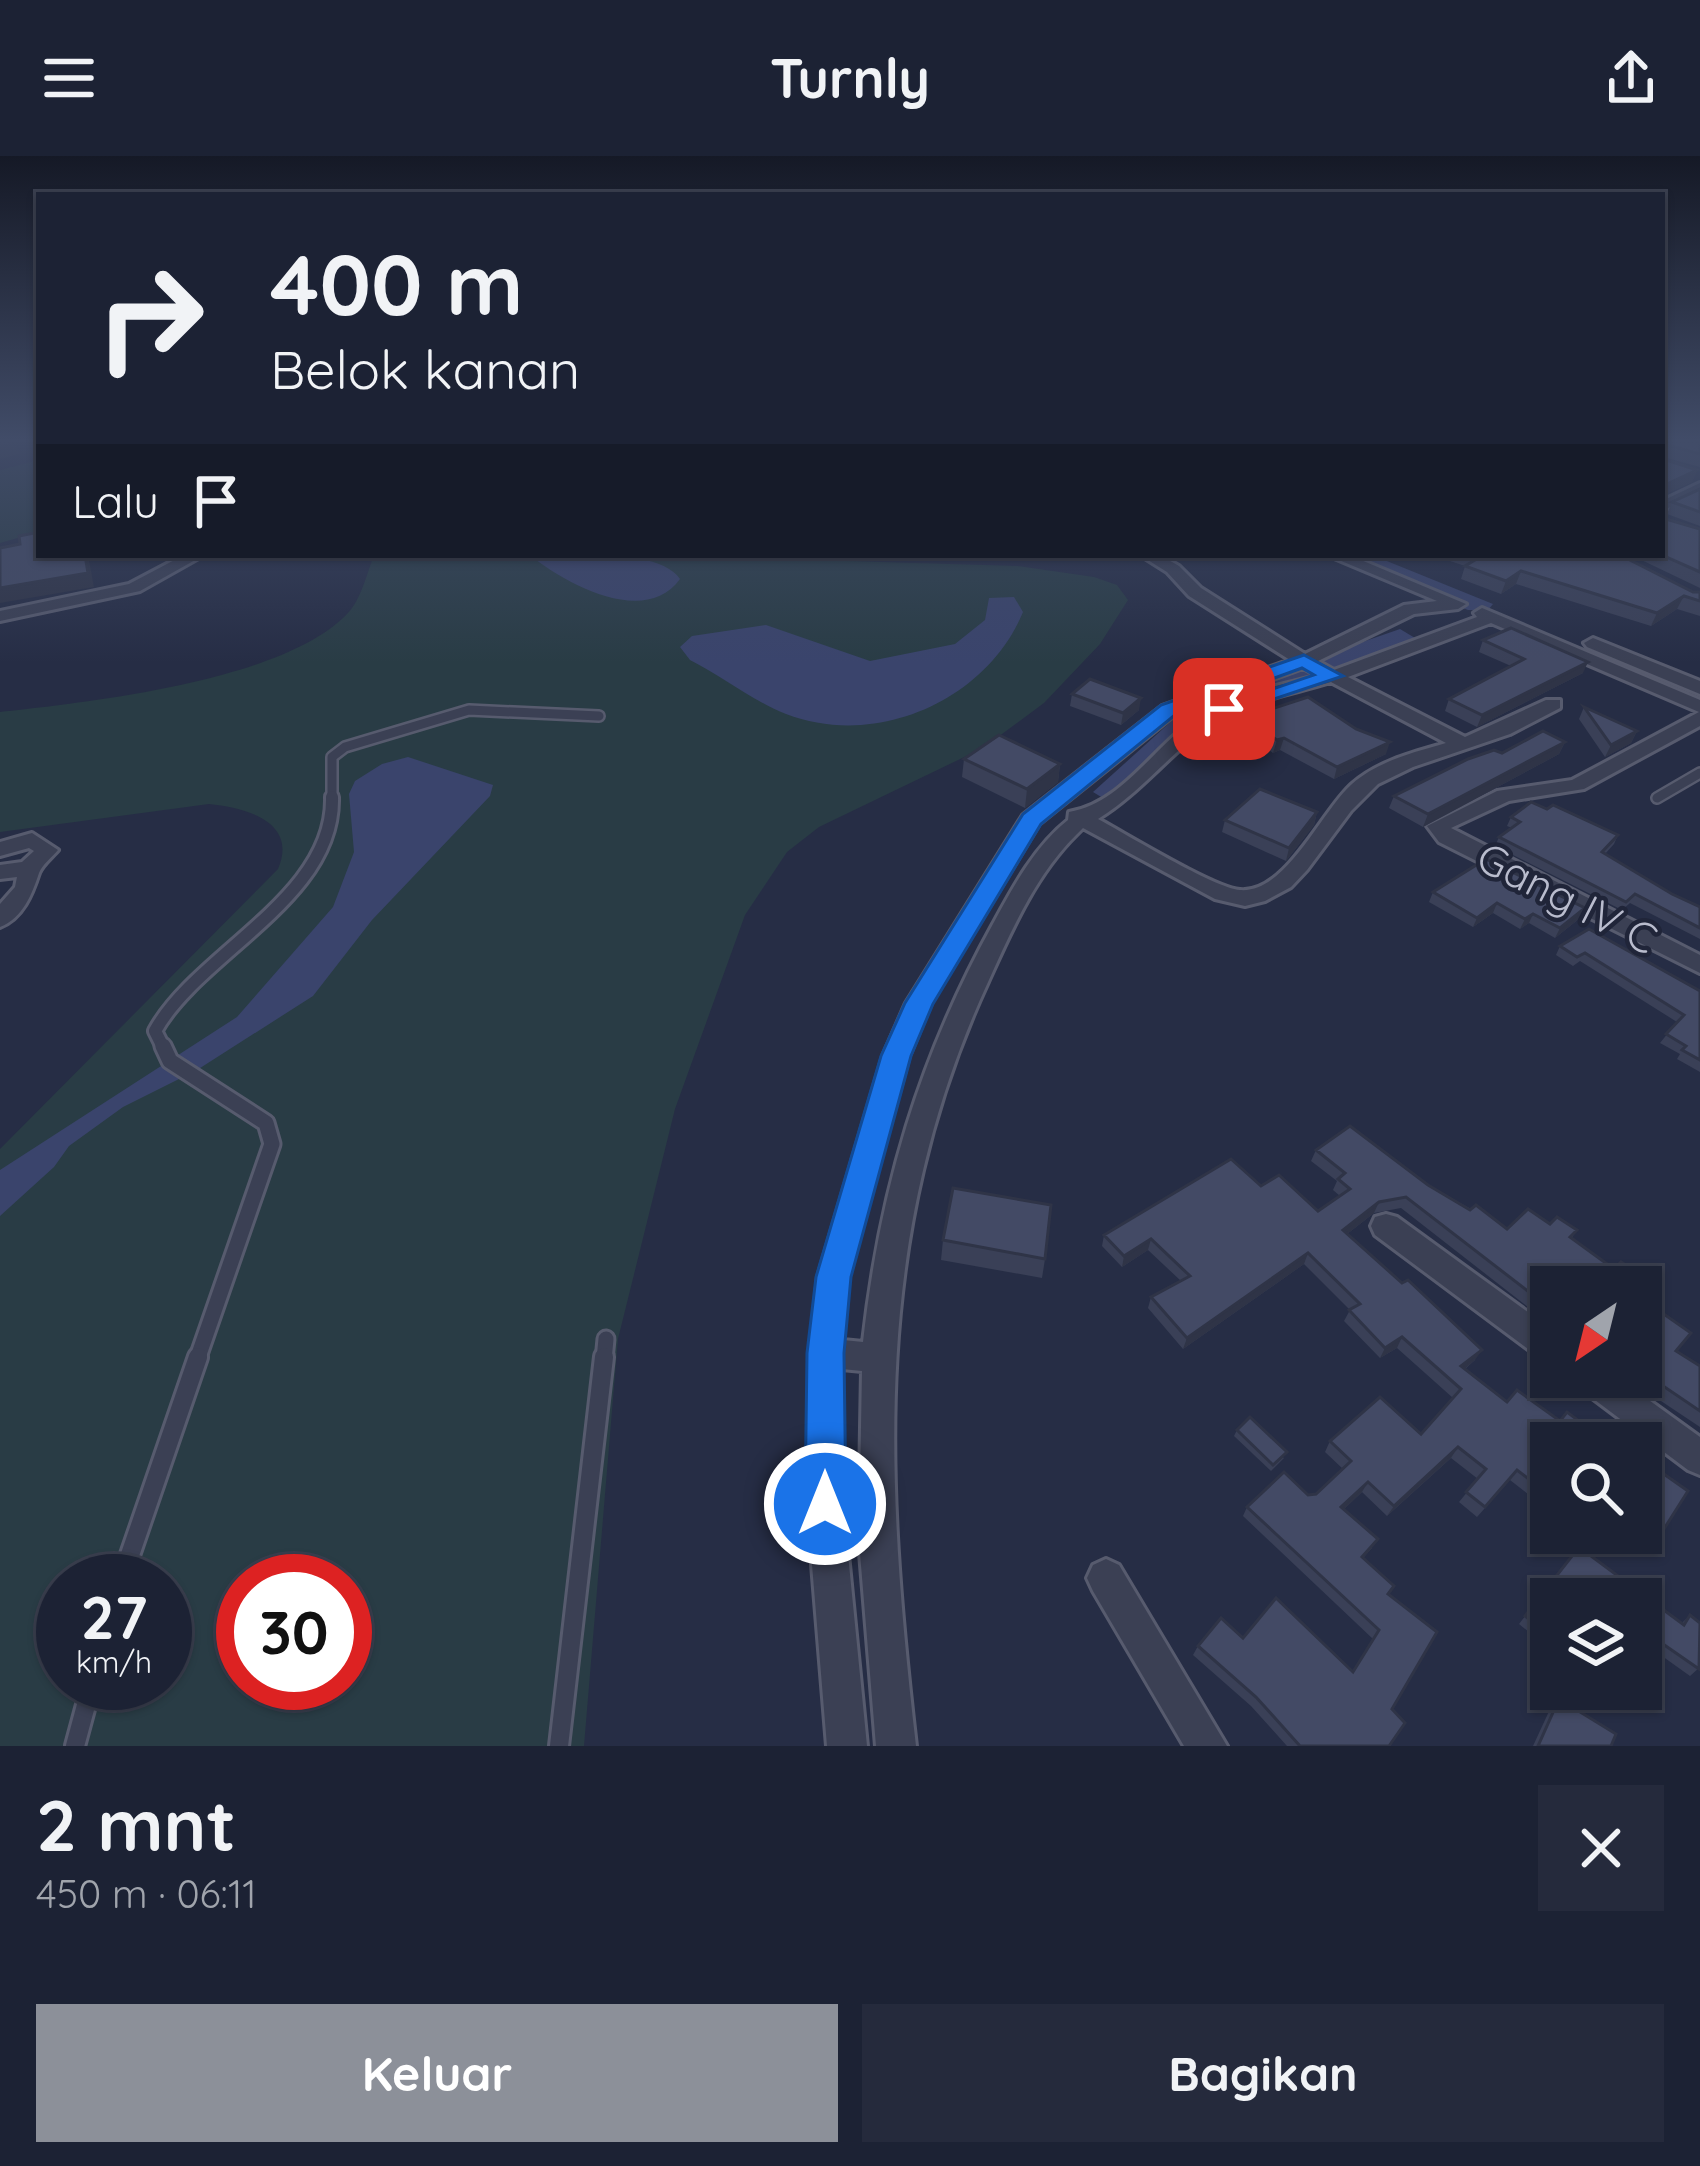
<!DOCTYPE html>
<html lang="id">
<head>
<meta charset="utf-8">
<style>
  body { margin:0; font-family:Quicksand,sans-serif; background:#252a3c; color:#f1f3f6; height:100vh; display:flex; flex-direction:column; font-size:45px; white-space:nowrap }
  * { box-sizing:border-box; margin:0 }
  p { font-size:39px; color:#a0a4ac }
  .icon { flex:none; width:66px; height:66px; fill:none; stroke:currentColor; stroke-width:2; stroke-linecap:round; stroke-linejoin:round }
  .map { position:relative; height:1590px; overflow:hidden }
  .side { display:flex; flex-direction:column; background:#1c2234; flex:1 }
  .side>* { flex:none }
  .top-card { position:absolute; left:36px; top:36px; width:1629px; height:366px; border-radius:0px; box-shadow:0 3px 9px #0004,0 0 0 3px #3a3f4f; background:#1c2234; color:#f1f3f6; overflow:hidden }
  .needle { width:78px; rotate:215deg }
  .buttons { position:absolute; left:1530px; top:1110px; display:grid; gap:24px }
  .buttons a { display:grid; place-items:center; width:132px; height:132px; border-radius:0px; background:#1c2234; box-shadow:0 3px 9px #0004,0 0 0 3px #3a3f4f; font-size:60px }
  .speed { position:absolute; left:36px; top:1398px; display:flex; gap:24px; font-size:60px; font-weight:700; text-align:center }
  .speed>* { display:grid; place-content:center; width:156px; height:156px; border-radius:50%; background:#1c2234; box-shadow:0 3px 9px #0004,0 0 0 3px #3a3f4f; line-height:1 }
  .speed small { font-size:30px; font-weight:400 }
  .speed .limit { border:18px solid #d22; background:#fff; color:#111 }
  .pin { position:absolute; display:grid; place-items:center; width:102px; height:102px; color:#fff; margin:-51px; border-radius:24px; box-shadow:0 6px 18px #0006 }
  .me { position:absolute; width:132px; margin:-66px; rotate:0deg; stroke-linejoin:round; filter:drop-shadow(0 0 9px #0008) }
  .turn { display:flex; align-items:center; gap:42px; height:252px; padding:0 36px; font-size:54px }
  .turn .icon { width:156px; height:156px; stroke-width:2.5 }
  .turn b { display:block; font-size:84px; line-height:102px }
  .then { display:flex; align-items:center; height:114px; padding:0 36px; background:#0003; gap:24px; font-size:45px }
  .round { display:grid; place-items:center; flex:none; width:126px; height:126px; border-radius:0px; background:#252a3c }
  .summary { display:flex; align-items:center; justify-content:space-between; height:204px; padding:0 36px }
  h1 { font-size:72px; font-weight:700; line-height:90px }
  .cta { display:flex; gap:24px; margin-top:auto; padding:24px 36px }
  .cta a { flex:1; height:138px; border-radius:0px; background:#8c9099; color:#fff; font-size:48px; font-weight:700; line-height:138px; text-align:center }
  .cta a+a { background:#252a3c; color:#f1f3f6 }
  header { display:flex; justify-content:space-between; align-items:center; height:156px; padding:0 36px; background:#1c2234; font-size:54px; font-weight:700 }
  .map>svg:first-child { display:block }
  .green { fill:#293c45; fill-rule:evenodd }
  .water { fill:#3a446c }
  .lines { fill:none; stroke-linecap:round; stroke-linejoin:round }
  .river { fill:#3a446c; fill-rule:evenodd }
  .lane-far3-casing { stroke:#575b6e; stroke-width:14 }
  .lane-far2-casing { stroke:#575b6e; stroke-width:18 }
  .lane-far1-casing { stroke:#575b6e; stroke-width:21 }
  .lane-casing { stroke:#575b6e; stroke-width:24 }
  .street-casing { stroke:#575b6e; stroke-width:6 }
  .lane-far3 { stroke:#3b4054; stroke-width:9 }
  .lane-far2 { stroke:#3b4054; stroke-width:12 }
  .lane-far1 { stroke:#3b4054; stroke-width:15 }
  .lane { stroke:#3b4054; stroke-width:18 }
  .street { fill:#3b4054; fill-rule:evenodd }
  .wall { fill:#3a4057 }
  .shaded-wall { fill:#2f3447 }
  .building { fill:#434a65; stroke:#2f3447; stroke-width:3 }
  .route { fill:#1a73e8; stroke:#114b97; stroke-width:3 }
  .labels { text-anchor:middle; stroke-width:9; stroke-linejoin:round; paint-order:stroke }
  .street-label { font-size:42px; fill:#b9bccd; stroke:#202539 }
</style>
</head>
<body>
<header><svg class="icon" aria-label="menu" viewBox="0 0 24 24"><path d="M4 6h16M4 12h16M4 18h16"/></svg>Turnly<svg class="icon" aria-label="share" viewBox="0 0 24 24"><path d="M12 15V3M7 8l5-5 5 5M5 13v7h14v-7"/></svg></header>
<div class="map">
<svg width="1700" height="1590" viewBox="0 0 1700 1590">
  <rect width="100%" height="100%" fill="#262d45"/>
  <g class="green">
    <path d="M 39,304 L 39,376 L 0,387 L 0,314 Z"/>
    <path d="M 374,399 L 645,399 L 1018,410 L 1094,421 L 1117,429 L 1128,444 L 1100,488 L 1044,547 L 983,592 L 819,671 L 787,696 L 745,759 L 675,953 L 618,1183 L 584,1590 L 0,1590 L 0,993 L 278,713 C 298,666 247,652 209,648 L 0,676 L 0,556 C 90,546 283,525 347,458 C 361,444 367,417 374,399 ZM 63,1425 L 165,1425 L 165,1527 L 63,1527 ZM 243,1425 L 345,1425 L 345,1527 L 243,1527 Z"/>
  </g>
  <g class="water">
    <path d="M 530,399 C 567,399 658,391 680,423 C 645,472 564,427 530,399 Z"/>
    <path d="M 1014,441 L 1023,456 C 987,544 877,593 786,558 C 753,545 722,520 690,504 L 680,491 L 692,480 L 766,469 L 870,505 L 955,488 L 985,464 L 989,442 Z"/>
    <path d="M 408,601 L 493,629 L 490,640 L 372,764 L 313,840 L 197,914 L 123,951 L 69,990 L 54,1011 L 0,1060 L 0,1014 L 237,861 L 333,751 L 354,696 L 349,638 L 355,625 L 382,608 Z"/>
  </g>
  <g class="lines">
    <g class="river">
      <path d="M 1332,399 L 1372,399 L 1493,448 L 1488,454 L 1468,454 Z"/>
      <path d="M 1400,473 L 1415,482 L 1411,488 L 1333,516 L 1317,507 L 1322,500 Z"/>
      <path d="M 1302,508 L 1318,518 L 1313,525 L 1210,566 L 1124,644 L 1111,647 L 1093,636 L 1186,552 Z"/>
    </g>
    <g class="lane-far3-casing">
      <g id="lane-far3">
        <path d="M 1657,642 L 1700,617"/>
        <path d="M 332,644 L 332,601 L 345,591 L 469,554 L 599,560"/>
      </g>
    </g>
    <g class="lane-far2-casing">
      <path id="lane-far2" d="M 164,893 L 155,875 C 198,797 335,742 332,641"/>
    </g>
    <g class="lane-far1-casing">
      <g id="lane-far1">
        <path d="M 163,890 L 170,905 L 266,967 L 272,988 L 197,1204"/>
        <path d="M 604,1204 L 606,1183"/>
      </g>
    </g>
    <g class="lane-casing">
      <g id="lane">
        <path d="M 121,1425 L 198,1201"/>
        <path d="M 75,1590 L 92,1527"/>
        <path d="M 559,1590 L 604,1201"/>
      </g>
    </g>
    <g class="street-casing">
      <g id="street">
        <path d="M 1700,327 L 1700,337 L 1662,355 L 1662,345 Z"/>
        <path d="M 184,399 L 204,399 L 140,435 L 0,465 L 0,455 L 129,428 Z"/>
        <path d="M 1140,399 L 1160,399 L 1179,410 L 1201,432 L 1305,498 L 1404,449 L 1437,445 L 1327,399 L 1349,399 L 1466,448 L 1458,453 L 1414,458 L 1318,505 L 1334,514 L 1477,461 L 1474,457 L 1482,452 L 1700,544 L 1700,570 L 1584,633 L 1509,645 L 1451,672 L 1700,799 L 1700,817 L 1439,686 L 1427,670 L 1497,635 L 1572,624 L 1699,556 L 1491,467 L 1348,521 L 1465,581 L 1546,544 L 1560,544 L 1560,552 L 1510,578 L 1413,611 L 1378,628 L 1351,655 L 1307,714 L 1291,731 L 1265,745 L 1245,750 L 1215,743 L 1083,672 L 1077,678 C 1036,718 1011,775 988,826 C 871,1079 885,1321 916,1590 L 876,1590 L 859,1385 L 862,1215 L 842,1213 L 843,1348 L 867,1590 L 827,1590 L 807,1348 L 810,1197 L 818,1121 L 883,900 L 906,847 L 1023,659 L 1162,550 L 1290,504 L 1189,440 L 1167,416 ZM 1303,512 L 1317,519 C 1279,531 1237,536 1202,558 C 1156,586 1124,647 1069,656 L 1068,664 C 1035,690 1013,731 993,768 C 919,902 880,1034 863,1186 L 843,1184 L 848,1121 L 909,900 L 931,847 L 1039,668 L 1176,558 ZM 1331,526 L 1446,587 C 1415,596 1378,605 1352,628 C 1322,654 1286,738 1240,734 C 1214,732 1126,678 1098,663 C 1142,636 1172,594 1215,566 C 1250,544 1292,538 1331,526 Z"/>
        <path d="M 1593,482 L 1700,525 L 1700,538 L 1587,491 L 1584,487 Z"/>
        <path d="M 32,677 L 58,694 C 52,701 42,709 39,717 C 32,738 23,762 0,771 L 0,748 L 15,731 L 17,721 L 0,723 L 0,709 L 22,706 L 34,695 L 29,692 L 0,700 L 0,686 Z"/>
        <path d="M 1386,1058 L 1397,1061 L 1551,1173 L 1551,1207 L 1540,1202 L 1375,1079 L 1371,1070 L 1375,1061 Z"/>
        <path d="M 1575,1221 L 1617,1221 L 1700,1281 L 1700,1319 L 1688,1314 L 1579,1232 Z"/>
        <path d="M 1106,1403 L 1119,1409 L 1227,1590 L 1184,1590 L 1093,1435 L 1087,1422 L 1093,1409 Z"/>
      </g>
    </g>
    <use href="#lane-far3" class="lane-far3"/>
    <use href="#lane-far2" class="lane-far2"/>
    <use href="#lane-far1" class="lane-far1"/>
    <use href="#lane" class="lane"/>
    <use href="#street" class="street"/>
  </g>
  <g class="wall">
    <path d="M 1662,285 L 1700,285 L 1700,311 L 1663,301 L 1663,303 L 1697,314 L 1692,326 L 1665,338 L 1666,363 L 1700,373 L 1700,432 L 1631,399 L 1662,399 Z"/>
    <path d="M 1700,333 L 1700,370 L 1667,358 L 1672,346 Z"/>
    <path d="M 1446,399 L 1620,399 L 1693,436 L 1700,436 L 1700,460 L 1677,453 L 1651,470 L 1516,428 L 1501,438 L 1461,423 L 1465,410 L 1444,403 Z"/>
    <path d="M 1483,484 L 1583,517 L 1477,571 L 1445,555 L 1449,543 L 1511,510 L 1479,496 Z"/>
    <path d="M 1072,538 L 1139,554 L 1121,569 L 1070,550 Z"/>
    <path d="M 1584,551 L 1637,575 L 1631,587 L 1605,601 L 1579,563 Z"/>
    <path d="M 1244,562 L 1386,598 L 1334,623 L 1280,594 L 1273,597 L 1241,574 Z"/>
    <path d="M 1565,586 L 1559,598 L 1423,671 L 1389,652 L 1394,640 L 1502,597 Z"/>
    <path d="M 964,603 L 1060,608 L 1058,626 L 1025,652 L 962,621 Z"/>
    <path d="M 1547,653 L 1618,679 L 1614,688 L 1605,698 L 1672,738 L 1700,751 L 1700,783 L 1630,747 L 1622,754 L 1495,690 L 1499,681 L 1512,672 L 1507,670 L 1511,661 Z"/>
    <path d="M 1317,656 L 1314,669 L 1286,705 L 1222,676 L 1225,664 Z"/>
    <path d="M 1433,736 L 1585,752 L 1580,762 L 1555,782 L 1529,767 L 1520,773 L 1493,757 L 1473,771 L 1429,746 Z"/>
    <path d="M 1589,773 L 1700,835 L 1700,916 L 1677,903 L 1680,898 L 1660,887 L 1677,866 L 1580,805 L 1573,810 L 1556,799 L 1560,790 Z"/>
    <path d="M 1316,994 L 1428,1029 L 1507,1073 L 1550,1068 L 1577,1074 L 1571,1083 L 1614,1113 L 1639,1118 L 1632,1128 L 1551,1131 L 1551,1169 L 1401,1052 L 1374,1057 L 1347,1078 L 1475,1204 L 1465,1213 L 1551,1338 L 1542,1349 L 1510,1324 L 1477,1361 L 1459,1346 L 1478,1323 L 1451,1302 L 1387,1360 L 1362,1336 L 1344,1353 L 1372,1392 L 1363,1402 L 1388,1439 L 1392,1553 L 1389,1590 L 1287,1590 L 1251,1550 L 1193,1499 L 1198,1490 L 1243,1482 L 1352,1516 L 1373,1483 L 1243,1360 L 1247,1351 L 1316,1338 L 1343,1313 L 1325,1296 L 1330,1285 L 1421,1278 L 1453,1242 L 1397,1192 L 1380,1202 L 1344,1165 L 1350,1154 L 1304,1108 L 1183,1193 L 1148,1152 L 1151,1141 L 1181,1125 L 1148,1094 L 1122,1111 L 1102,1090 L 1104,1079 L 1261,1030 L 1318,1055 L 1340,1040 L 1333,1034 L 1337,1025 L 1311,1005 Z"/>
    <path d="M 943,1084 L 1045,1103 L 1042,1122 L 941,1104 Z"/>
    <path d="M 1641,1134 L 1646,1146 L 1676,1195 L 1700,1210 L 1700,1271 L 1625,1221 L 1641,1221 Z"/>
    <path d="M 1237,1274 L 1284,1302 L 1271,1315 L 1234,1280 Z"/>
    <path d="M 1641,1302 L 1657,1384 L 1646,1395 L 1621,1377 L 1641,1377 Z"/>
    <path d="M 1572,1399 L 1682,1467 L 1690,1459 L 1700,1511 L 1690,1520 L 1655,1495 L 1551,1443 L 1551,1494 L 1519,1468 Z"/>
    <path d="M 1599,1533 L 1635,1533 L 1629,1544 L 1621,1551 Z"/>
    <path d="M 1559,1543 L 1611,1590 L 1533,1590 L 1551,1551 Z"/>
  </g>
  <g class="shaded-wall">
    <path d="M 15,287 L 20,298 L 0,303 L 0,291 Z"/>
    <path d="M 1697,314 L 1692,326 L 1662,340 L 1665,329 Z"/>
    <path d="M 85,399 L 88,399 L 94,431 L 0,447 L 0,432 Z"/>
    <path d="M 282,399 L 319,399 L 284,404 Z"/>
    <path d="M 1521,415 L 1516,428 L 1501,438 L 1506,425 Z"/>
    <path d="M 1684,440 L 1677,453 L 1651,470 L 1657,457 Z"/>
    <path d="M 1588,506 L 1583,517 L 1477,571 L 1482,559 Z"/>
    <path d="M 1141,542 L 1139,554 L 1121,569 L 1123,557 Z"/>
    <path d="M 1637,575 L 1631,587 L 1605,601 L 1611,589 Z"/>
    <path d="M 1284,582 L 1280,594 L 1273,597 L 1277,584 Z"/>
    <path d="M 1390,586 L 1386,598 L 1334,623 L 1337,611 Z"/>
    <path d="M 1565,586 L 1559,598 L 1423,671 L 1428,658 Z"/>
    <path d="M 1060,608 L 1058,626 L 1025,652 L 1027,633 Z"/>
    <path d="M 1317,656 L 1314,669 L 1286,705 L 1289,692 Z"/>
    <path d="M 1497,747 L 1493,757 L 1473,771 L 1477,762 Z"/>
    <path d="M 1585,752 L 1580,762 L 1555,782 L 1560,772 Z"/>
    <path d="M 1533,758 L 1529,767 L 1520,773 L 1525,763 Z"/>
    <path d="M 1379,1046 L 1374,1057 L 1338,1085 L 1343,1074 Z"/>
    <path d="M 1151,1083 L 1148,1094 L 1122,1111 L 1124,1100 Z"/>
    <path d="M 1308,1097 L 1304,1108 L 1183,1193 L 1187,1182 Z"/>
    <path d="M 1402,1181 L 1397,1192 L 1380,1202 L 1385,1192 Z"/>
    <path d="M 1482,1194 L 1475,1204 L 1455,1221 L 1461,1210 Z"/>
    <path d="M 1458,1291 L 1451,1302 L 1387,1360 L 1394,1350 Z"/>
    <path d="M 1368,1326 L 1362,1336 L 1336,1361 L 1341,1351 Z"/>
  </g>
  <g class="building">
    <path d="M 0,285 L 12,285 L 15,287 L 0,291 Z"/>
    <path d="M 1662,285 L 1700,285 L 1700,298 L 1664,288 L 1663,303 L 1697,314 L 1665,329 L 1666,363 L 1700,373 L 1700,416 L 1662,399 Z"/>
    <path d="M 1700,333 L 1700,356 L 1672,346 Z"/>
    <path d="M 39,376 L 39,399 L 85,399 L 88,417 L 0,432 L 0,392 L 20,388 L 19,380 Z"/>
    <path d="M 1473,399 L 1620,399 L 1693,436 L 1700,436 L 1700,445 L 1684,440 L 1657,457 L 1521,415 L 1506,425 L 1465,410 L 1480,401 Z"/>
    <path d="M 1511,472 L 1588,506 L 1482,559 L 1449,543 L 1524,503 L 1483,484 Z"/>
    <path d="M 1090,523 L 1141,542 L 1123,557 L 1072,538 Z"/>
    <path d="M 1308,541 L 1356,573 L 1390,586 L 1337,611 L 1284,582 L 1277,584 L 1244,562 Z"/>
    <path d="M 1584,551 L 1637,575 L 1611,589 Z"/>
    <path d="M 1543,575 L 1565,586 L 1428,658 L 1394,640 L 1468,603 L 1494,594 L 1502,597 Z"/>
    <path d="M 999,579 L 1060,608 L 1027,633 L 964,603 Z"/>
    <path d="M 1260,633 L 1317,656 L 1289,692 L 1225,664 Z"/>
    <path d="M 1531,646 L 1547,653 L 1553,649 L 1618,679 L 1602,696 L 1672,738 L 1700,751 L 1700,772 L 1635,738 L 1626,746 L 1499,681 L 1520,666 L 1511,661 Z"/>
    <path d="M 1486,703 L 1585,752 L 1560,772 L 1533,758 L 1525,763 L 1497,747 L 1477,762 L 1433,736 Z"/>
    <path d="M 1589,773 L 1700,835 L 1700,904 L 1682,894 L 1686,890 L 1666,878 L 1684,859 L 1585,797 L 1577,801 L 1560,790 Z"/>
    <path d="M 1350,970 L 1428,1029 L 1470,1054 L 1476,1049 L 1507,1073 L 1528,1053 L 1550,1068 L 1557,1061 L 1577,1074 L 1570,1081 L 1614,1113 L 1621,1106 L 1639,1118 L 1631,1127 L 1637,1131 L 1551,1131 L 1551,1153 L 1406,1041 L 1379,1046 L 1343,1074 L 1402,1127 L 1408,1124 L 1482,1194 L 1461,1210 L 1507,1246 L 1517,1234 L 1560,1265 L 1567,1256 L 1595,1277 L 1587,1287 L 1551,1287 L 1550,1339 L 1517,1314 L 1485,1351 L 1466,1336 L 1486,1313 L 1458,1291 L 1394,1350 L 1368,1326 L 1341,1351 L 1378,1383 L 1362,1401 L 1394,1430 L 1388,1438 L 1437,1476 L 1392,1553 L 1405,1567 L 1389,1590 L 1300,1590 L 1256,1541 L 1198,1490 L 1221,1462 L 1243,1482 L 1276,1442 L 1353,1516 L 1379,1474 L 1247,1351 L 1284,1316 L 1308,1339 L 1316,1338 L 1351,1305 L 1330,1285 L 1380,1241 L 1421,1278 L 1461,1233 L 1402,1181 L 1385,1192 L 1349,1154 L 1360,1148 L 1308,1097 L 1187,1182 L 1151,1141 L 1190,1120 L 1151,1083 L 1124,1100 L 1104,1079 L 1231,1003 L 1261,1030 L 1279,1019 L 1318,1055 L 1350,1033 L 1338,1023 L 1345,1017 L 1316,994 Z"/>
    <path d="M 953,1032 L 1051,1049 L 1045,1103 L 943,1084 Z"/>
    <path d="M 1641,1134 L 1650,1141 L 1645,1145 L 1691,1177 L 1676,1195 L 1700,1210 L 1700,1255 L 1641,1215 Z"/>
    <path d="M 1250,1261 L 1287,1296 L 1273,1309 L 1237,1274 Z"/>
    <path d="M 1641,1302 L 1688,1335 L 1657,1384 L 1641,1372 Z"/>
    <path d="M 1579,1391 L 1684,1469 L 1690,1459 L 1700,1467 L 1699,1513 L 1660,1486 L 1641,1521 L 1641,1443 L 1551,1443 L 1551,1481 L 1525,1460 Z"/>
    <path d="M 1616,1533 L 1635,1533 L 1629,1544 Z"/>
    <path d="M 1559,1543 L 1616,1578 L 1611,1590 L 1538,1590 Z"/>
  </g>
  <linearGradient id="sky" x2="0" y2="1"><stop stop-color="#151926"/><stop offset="0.56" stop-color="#414c68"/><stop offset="1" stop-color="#414c68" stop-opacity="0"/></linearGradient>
  <rect width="1700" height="507" fill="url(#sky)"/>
  <path class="route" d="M 1304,499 L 1343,520 L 1232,557 L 1214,553 L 1314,519 L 1302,512 L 1176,558 L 1041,668 L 933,848 L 911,900 L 851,1121 L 844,1197 L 846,1348 L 840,1362 L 825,1368 L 811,1362 L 805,1348 L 807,1197 L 816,1121 L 881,900 L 905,847 L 1023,658 L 1161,549 Z"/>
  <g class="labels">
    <g class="street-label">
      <text transform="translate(1567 742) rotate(27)" y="15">Gang IV C</text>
    </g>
  </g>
</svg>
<div class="buttons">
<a><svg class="needle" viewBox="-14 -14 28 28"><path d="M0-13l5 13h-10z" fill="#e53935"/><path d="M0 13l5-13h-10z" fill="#a0a4ac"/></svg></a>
<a><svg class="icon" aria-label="search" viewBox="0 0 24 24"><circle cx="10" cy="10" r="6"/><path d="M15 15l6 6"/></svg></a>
<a><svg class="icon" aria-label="layers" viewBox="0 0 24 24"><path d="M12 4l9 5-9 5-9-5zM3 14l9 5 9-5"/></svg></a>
</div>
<div class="speed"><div>27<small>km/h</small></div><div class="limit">30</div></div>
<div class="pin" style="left:1224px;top:553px;background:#d93025"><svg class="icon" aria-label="arrive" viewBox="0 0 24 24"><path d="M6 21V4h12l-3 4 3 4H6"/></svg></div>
<svg class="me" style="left:825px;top:1348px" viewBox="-20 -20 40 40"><circle r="17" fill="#1a73e8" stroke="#fff" stroke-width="3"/><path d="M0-11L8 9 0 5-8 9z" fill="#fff"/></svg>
<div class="top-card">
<div class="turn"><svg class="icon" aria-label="right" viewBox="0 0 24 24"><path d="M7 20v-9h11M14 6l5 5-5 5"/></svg><div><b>400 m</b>Belok kanan</div></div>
<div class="then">Lalu<svg class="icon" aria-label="arrive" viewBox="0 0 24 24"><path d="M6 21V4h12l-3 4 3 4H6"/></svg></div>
</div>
</div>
<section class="side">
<div class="summary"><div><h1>2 mnt</h1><p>450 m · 06:11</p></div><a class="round"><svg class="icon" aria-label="close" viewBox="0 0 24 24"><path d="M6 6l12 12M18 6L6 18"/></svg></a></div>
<div class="cta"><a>Keluar</a><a>Bagikan</a></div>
</section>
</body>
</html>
